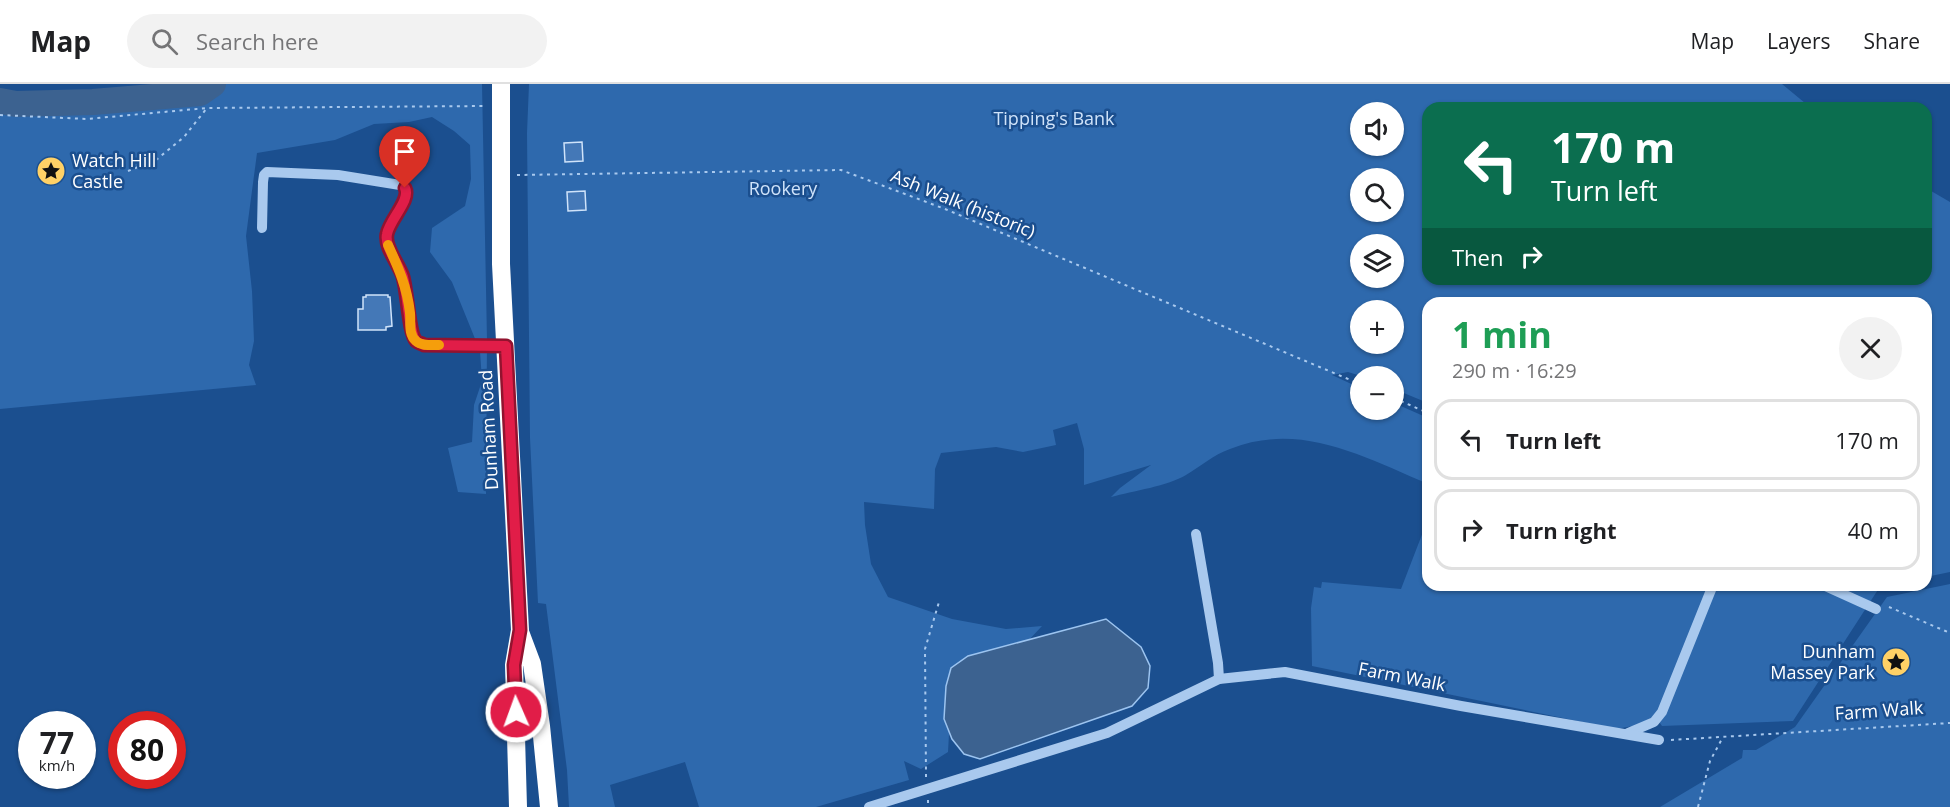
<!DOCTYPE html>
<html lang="en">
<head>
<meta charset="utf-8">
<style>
  body { margin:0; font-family:"Open Sans",sans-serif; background:#f2f2f2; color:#202124; height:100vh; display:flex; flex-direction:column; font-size:22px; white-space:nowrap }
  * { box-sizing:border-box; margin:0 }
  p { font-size:20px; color:#757577 }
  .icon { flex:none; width:33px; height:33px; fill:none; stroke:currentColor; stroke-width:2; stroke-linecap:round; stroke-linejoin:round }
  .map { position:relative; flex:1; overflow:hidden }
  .drawer { position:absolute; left:1422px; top:213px; width:510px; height:294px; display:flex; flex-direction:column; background:#fff; border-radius:18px; box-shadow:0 2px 4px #0004 }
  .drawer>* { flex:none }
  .hud { position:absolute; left:1422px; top:18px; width:510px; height:183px; border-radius:18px; box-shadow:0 2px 4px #0004; background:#0b6e4f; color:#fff; overflow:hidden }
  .controls { position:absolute; left:1350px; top:18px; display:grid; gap:12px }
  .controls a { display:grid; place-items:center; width:54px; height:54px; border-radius:50%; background:#fff; box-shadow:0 2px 4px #0004; font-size:30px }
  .speed { position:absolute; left:18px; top:627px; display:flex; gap:12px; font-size:30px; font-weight:700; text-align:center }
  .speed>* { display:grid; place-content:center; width:78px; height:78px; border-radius:50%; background:#fff; box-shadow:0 2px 4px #0004; line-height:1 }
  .speed small { font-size:15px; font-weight:400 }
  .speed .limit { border:9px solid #d22; background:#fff; color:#111 }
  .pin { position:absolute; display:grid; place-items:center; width:51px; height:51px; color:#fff; margin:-62px -26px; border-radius:50% 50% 50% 0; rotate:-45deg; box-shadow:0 0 6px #0007 }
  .pin .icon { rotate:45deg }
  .me { position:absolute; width:66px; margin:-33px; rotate:358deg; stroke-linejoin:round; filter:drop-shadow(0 0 4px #0008) }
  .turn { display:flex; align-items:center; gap:21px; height:126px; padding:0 30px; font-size:27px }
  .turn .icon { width:78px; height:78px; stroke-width:2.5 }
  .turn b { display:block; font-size:42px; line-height:51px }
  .then { display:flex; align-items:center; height:57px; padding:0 30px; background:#0003; gap:12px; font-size:22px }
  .round { display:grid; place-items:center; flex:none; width:63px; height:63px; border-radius:32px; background:#f2f2f2 }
  .headline { display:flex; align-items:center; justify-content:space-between; height:102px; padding:0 30px }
  h1 { font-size:36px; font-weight:700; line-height:45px; color:#1e9e55 }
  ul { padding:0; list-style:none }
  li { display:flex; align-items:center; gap:18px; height:81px; margin:0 12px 9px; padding:0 18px; border:3px solid #e0e0e0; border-radius:18px }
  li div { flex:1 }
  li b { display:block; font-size:22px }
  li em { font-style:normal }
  header { display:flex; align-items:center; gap:36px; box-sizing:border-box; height:84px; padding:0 30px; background:#fff; border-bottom:2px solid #e0e0e0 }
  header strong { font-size:28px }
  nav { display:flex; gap:33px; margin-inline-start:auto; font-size:21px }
  .search { width:420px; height:54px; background:#f2f2f2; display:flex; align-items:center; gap:15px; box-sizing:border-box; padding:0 21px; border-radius:33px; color:#757577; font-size:22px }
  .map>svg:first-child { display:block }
  .green { fill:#2e69ad; fill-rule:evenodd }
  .water { fill:#3c6290; stroke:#9cc4f0; stroke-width:1.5 }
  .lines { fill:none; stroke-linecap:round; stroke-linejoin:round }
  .river { stroke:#3c6290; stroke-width:26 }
  .building { fill:#4478b7; stroke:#cfe3fa; stroke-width:1.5 }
  .path { stroke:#a9c9ee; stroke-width:2; stroke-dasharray:3 4.5; stroke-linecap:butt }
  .minor { stroke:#a9c9ee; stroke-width:10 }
  .highway { stroke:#fff; stroke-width:18 }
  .route-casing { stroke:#92132f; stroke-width:15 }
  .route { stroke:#e11d48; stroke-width:10 }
  .slow { stroke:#f59e0b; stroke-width:10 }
  .labels { text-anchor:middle; stroke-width:5; stroke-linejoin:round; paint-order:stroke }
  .park-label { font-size:18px; fill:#cfe3fa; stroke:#1b4f8f }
  .poi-label { font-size:18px; fill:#fff; stroke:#1b4f8f; text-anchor:start }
  .street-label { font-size:18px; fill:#fff; stroke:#1b4f8f }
</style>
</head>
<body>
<header>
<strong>Map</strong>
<div class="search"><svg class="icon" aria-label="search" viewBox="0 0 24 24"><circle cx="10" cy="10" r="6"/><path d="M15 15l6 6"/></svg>Search here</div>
<nav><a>Map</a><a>Layers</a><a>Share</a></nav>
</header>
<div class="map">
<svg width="1950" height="723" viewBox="0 0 1950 723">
  <rect width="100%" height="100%" fill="#1b4f8f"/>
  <g class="green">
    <path d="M 218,0 L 482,0 L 487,256 L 486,410 L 458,408 L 448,364 L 472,358 L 474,321 L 482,297 L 480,267 L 452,198 L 430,168 L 432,144 L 465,122 L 471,95 L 470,61 L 454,47 L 432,33 L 409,38 L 374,40 L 335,56 L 257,69 L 246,152 L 252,207 L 254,257 L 249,281 L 256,301 L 0,325 L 0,18 L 149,18 L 214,8 Z"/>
    <path d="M 529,0 L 1782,0 L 1811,24 L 1428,24 L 1428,195 L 1926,195 L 1926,104 L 1950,118 L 1950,488 L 1926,493 L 1926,219 L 1428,219 L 1428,319 L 1394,305 L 1394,292 L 1361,292 L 1348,288 L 1332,291 L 1360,304 L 1360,326 L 1394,326 L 1394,319 L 1428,334 L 1428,400 C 1364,373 1300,337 1230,365 C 1213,371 1201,382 1186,391 C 1168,402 1133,407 1111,413 L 1120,404 L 1151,381 L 1084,401 L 1084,365 L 1077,339 L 1053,346 L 1056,361 L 1023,368 L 996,363 L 941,369 L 935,385 L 934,425 L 864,418 L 865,441 L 871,480 L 888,513 L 952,535 L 1006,545 L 1042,542 L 1013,573 L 951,614 L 948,668 L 921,685 L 904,677 L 909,696 L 816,723 L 699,723 L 685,678 L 610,701 L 615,723 L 569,723 L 567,686 L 546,520 L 538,519 L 530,354 L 527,49 ZM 1360,28 L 1394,28 L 1394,62 L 1360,62 ZM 1360,94 L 1394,94 L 1394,128 L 1360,128 ZM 1360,160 L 1394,160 L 1394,194 L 1360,194 ZM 1360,226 L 1394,226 L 1394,260 L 1360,260 Z"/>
    <path d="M 1428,435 L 1428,501 L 1881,501 L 1793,637 L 1662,642 L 1655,632 L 1639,641 L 1616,645 L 1312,582 L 1311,524 L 1314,503 L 1321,504 L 1322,498 L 1401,505 Z"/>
    <path d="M 1950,500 L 1950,723 L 1660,723 L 1742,674 L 1743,666 L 1756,666 L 1795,643 L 1887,513 Z"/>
  </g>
  <path class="water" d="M 1106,535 L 1141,563 L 1150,582 L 1148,604 L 1132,622 L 980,675 L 964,670 L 952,655 L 944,635 L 946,602 L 951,584 L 968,572 Z"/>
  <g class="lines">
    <path class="river" d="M 0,17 L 16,20 L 93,18 L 200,9 L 213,0"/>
  </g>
  <g class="building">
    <path d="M 582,58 L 583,77 L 565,78 L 564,59 Z"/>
    <path d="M 585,107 L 586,126 L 568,127 L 567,108 Z"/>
    <path d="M 366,211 L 388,211 L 388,213 L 390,213 L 392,242 L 386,243 L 386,246 L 358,246 L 358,225 L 363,225 L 363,213 L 366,213 Z"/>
  </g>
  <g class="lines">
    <g class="path">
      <path d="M 0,31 L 87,35 L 207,24 L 485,22"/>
      <path d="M 128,87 L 156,76 L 184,53 L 207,24"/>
      <path d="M 517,91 L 841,86 L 945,125 L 1360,300"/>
      <path d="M 1394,314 L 1428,329"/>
      <path d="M 1889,523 L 1950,549"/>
      <path d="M 1671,656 L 1950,639"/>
      <path d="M 926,693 L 925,565 L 939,518"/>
      <path d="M 928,716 L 928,723"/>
      <path d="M 1698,723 L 1710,677 L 1723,653"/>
    </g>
    <g class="minor">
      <path d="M 262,144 L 263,98 L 264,91 L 267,88 L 338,91 L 400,101 L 405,104 L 407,110 L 386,152 L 388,162 L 403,193 L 410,229 L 411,247 L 416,257 L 424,261 L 505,262"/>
      <path d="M 1196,450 L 1218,579 L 1219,595"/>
      <path d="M 1823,501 L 1876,525"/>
      <path d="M 1628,649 L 1654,638 L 1662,628 L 1713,501"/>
      <path d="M 869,723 L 1107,649 L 1219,595 L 1285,588 L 1461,622 L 1659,656"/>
    </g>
    <g class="highway">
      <path d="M 501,0 L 501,180 L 520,546 L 514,581 L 518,723"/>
      <path d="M 520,548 L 532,580 L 541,642 L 549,723"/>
    </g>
  </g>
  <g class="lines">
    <g class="route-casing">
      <path id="route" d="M 405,104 C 411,116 390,135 387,150 C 384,163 399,180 403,193 C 407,206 409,250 416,257 C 418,259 421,259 424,261 L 506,262 L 520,546 L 514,581 L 516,628"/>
    </g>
    <use href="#route" class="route"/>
    <path class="slow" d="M 388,161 C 399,185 407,203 410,229 C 411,238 408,250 416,257 C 421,262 431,261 439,261"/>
  </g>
  <defs>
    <g id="sight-disc" transform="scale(1.5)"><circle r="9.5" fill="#ffd166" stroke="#1b4f8f"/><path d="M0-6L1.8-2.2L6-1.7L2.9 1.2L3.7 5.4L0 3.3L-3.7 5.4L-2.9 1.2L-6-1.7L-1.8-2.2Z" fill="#111"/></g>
  </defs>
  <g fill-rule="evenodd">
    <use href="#sight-disc" x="51" y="87"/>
    <use href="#sight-disc" x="1896" y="578"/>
  </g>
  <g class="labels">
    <g class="park-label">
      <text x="1054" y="41">Tipping's Bank</text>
      <text x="783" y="111">Rookery</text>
    </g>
    <g class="poi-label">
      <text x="72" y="83">Watch Hill<tspan x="72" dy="21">Castle</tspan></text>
      <text x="1875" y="574" text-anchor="end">Dunham<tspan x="1875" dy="21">Massey Park</tspan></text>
    </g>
    <g class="street-label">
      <text transform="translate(963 120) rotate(22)" y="6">Ash Walk (historic)</text>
      <text transform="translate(489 346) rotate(-93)" y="6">Dunham Road</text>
      <text transform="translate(1402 593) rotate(11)" y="6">Farm Walk</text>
      <text transform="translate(1879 627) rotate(-4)" y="6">Farm Walk</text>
    </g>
  </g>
</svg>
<div class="controls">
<a><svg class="icon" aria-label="sound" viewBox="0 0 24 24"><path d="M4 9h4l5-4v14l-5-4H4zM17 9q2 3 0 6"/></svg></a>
<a><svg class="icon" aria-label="search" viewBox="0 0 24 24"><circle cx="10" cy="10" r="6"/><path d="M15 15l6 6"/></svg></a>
<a><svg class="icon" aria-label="layers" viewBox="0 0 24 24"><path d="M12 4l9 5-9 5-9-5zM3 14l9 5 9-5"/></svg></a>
<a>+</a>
<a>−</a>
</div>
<div class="speed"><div>77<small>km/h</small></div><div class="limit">80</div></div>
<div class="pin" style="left:405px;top:104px;background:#d93025"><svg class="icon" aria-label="arrive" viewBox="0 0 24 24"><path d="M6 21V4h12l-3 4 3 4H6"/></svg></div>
<svg class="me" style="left:516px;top:628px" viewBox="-20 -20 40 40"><circle r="17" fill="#e11d48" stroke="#fff" stroke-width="3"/><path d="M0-11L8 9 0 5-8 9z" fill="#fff"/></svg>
<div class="hud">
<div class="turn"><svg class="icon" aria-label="left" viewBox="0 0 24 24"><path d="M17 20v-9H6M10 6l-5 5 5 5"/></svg><div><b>170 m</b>Turn left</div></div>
<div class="then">Then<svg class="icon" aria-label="right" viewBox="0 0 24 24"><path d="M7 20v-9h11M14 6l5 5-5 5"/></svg></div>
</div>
<section class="drawer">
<div class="headline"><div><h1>1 min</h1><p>290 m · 16:29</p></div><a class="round"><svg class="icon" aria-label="close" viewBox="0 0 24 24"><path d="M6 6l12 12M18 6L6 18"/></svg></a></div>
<ul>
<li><svg class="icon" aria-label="left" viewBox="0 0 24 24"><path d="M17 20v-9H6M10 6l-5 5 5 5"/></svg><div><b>Turn left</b></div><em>170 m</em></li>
<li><svg class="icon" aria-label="right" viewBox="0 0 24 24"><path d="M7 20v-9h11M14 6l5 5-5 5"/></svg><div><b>Turn right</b></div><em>40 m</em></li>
</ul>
</section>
</div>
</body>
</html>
